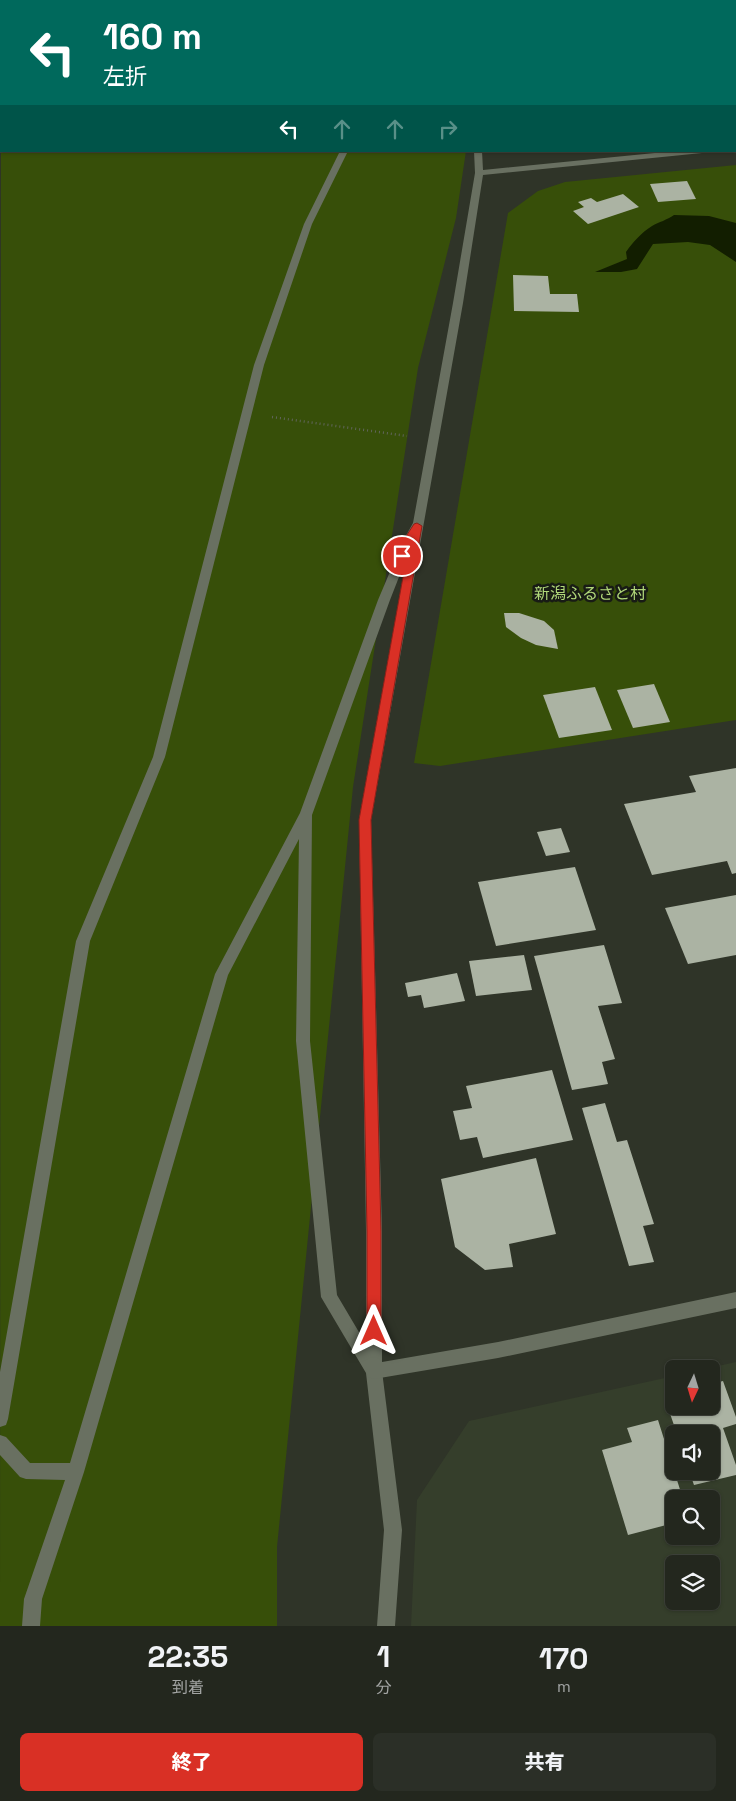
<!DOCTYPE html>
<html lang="ja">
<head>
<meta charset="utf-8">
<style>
  body { margin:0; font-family:"Space Grotesk","Noto Sans JP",sans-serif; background:#2b2f27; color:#f1f3f6; height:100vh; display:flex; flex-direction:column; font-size:19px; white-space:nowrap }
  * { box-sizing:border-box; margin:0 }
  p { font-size:16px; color:#a3a5a4 }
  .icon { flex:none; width:28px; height:28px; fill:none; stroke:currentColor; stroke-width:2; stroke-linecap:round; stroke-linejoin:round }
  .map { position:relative; height:1626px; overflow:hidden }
  .sheet { display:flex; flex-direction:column; background:#23271e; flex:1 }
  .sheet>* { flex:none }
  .hud { position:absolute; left:0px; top:0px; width:736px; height:152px; box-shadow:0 1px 4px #0004,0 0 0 1px #40443c; background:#00695c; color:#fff; overflow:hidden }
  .needle { width:32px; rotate:184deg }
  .controls { position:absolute; left:665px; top:1360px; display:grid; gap:10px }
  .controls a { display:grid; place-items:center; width:55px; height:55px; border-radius:8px; background:#23271e; box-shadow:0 1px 4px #0004,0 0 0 1px #40443c; font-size:25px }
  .pin { position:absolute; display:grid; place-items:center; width:42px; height:42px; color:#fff; margin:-21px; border:2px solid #fff; border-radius:50%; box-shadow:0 1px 5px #0007 }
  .me { position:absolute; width:55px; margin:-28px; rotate:0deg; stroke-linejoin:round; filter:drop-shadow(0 0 4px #0008) }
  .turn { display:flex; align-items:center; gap:18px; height:105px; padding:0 20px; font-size:22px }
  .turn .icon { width:65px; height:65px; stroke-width:2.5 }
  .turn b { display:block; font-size:35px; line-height:42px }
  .lanes { display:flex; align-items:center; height:48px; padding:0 20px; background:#0003; justify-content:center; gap:25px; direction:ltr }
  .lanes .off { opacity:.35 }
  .eta { display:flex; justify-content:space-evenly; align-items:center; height:85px; text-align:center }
  .eta b { font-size:30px; font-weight:800; line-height:35px }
  .action { display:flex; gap:10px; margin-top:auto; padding:10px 20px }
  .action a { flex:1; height:58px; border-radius:8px; background:#d93025; color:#fff; font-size:20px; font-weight:800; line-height:58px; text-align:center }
  .action a+a { background:#2b2f27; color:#f1f3f6 }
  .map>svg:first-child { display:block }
  .built { fill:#353e2b; fill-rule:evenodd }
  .green { fill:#374f09 }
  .water { fill:#121e00 }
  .building { fill:#abb3a3 }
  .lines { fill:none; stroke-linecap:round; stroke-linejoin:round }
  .path { stroke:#60655a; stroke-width:2.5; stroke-dasharray:1 3; stroke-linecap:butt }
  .street { fill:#697061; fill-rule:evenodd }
  .secondary { fill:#697061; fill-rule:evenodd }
  .route { fill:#d93025; stroke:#8d1f18 }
  .labels { text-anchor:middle; stroke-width:5; stroke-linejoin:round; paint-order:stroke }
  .park-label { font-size:16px; fill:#b0d779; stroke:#181b15 }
</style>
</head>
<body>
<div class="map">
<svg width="736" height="1626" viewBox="0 0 736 1626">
  <rect width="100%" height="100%" fill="#2f3428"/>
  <g class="built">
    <path d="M 553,0 L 736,0 L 736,91 L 735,1 Z"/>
    <path d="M 736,1362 L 736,1626 L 411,1626 L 417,1500 L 469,1421 L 674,1376 L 674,1406 L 711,1406 L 711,1369 L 705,1369 ZM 674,1434 L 711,1434 L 711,1471 L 674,1471 ZM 674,1499 L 711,1499 L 711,1536 L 674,1536 ZM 674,1564 L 711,1564 L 711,1601 L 674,1601 Z"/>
  </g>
  <g class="green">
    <path d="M 70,0 L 526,0 L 69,1 Z"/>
    <path d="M 1,80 L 1,151 L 466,151 L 456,218 L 418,368 L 353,787 L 277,1547 L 277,1626 L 0,1626 Z"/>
    <path d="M 736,165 L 736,720 L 440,766 L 414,763 L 508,213 L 538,191 L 565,182 Z"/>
  </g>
  <path class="water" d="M 674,215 L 709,216 L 736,223 L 736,262 L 710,245 L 688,242 L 653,244 L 637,269 L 621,272 L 595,272 L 627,259 L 626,252 C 633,242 641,233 652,226 C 659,222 667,220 674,215 Z"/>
  <g class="building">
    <path d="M 687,181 L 696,199 L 658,202 L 650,184 Z"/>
    <path d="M 623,194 L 639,207 L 588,224 L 573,211 L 584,207 L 578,202 L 591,198 L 597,202 Z"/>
    <path d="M 513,275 L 548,276 L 550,294 L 577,294 L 579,312 L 514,311 Z"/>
    <path d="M 504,613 L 519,613 L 544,621 L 554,630 L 558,649 L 536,645 L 521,638 L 506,627 Z"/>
    <path d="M 654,684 L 670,722 L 633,728 L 617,690 Z"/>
    <path d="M 595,687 L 612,730 L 559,738 L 543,695 Z"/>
    <path d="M 736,768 L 736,873 L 732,874 L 727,861 L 652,875 L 624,804 L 696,792 L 689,776 Z"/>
    <path d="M 561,828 L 570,852 L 546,856 L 537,832 Z"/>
    <path d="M 575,867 L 596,930 L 496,946 L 478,882 Z"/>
    <path d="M 736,895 L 736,955 L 688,964 L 665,908 Z"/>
    <path d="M 604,945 L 622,1003 L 598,1006 L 615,1059 L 602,1062 L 608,1084 L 572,1090 L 534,956 Z"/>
    <path d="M 524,955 L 532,990 L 476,996 L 469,961 Z"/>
    <path d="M 457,973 L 465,1001 L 424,1008 L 421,995 L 408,997 L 405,983 Z"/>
    <path d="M 552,1070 L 573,1140 L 483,1158 L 477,1137 L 460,1140 L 453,1111 L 472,1108 L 466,1086 Z"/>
    <path d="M 605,1103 L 617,1142 L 627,1140 L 654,1224 L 643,1226 L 654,1262 L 629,1266 L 582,1108 Z"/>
    <path d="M 536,1158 L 556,1234 L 509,1244 L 513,1267 L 485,1270 L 455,1247 L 441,1179 Z"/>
    <path d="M 723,1381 L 736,1417 L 736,1424 L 723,1428 L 736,1465 L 736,1475 L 694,1485 L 689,1471 L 711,1471 L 711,1434 L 677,1434 L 664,1396 L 674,1393 L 674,1406 L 711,1406 L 711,1384 Z"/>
    <path d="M 658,1420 L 683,1499 L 674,1499 L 674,1523 L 628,1535 L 602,1450 L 632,1442 L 627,1428 Z"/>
  </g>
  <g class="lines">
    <path class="path" d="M 272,417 L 407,436"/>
    <g class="street">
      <path d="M 415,0 L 423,0 L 423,1 L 416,1 Z"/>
      <path d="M 340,151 L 348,151 L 312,224 L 264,365 L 165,757 L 90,941 L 8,1419 L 6,1425 L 0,1427 L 0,1372 L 76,941 L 153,757 L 254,365 L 304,224 Z"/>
      <path d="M 417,522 L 422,526 L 413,541 L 390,600 L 312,815 L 310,1041 L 337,1295 L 382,1371 L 402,1530 L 395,1626 L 377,1626 L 384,1530 L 366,1373 L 321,1297 L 296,1041 L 299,839 L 228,975 L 84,1472 L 42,1599 L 40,1626 L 22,1626 L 24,1599 L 65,1480 L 26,1479 L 20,1477 L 0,1455 L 0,1435 L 6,1437 L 30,1463 L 70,1463 L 215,974 L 300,813 L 378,600 L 403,541 L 413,523 Z"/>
    </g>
    <g class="secondary">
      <path d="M 527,0 L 535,0 L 535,1 L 528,1 Z"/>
      <rect x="735" y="146" width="1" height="4"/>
      <path d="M 474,151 L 482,151 L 483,170 L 675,151 L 706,151 L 702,153 L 483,175 L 463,303 L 371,820 L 382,1231 L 382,1362 L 498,1342 L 736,1292 L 736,1308 L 498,1358 L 374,1379 L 368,1377 L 366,1371 L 366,1231 L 359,820 L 453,303 L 475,173 Z"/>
    </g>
  </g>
  <path class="route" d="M 417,523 L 422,526 L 371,820 L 381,1231 L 381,1331 L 379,1336 L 374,1339 L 369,1336 L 367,1331 L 367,1231 L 359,820 L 407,555 L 402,559 L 397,556 L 403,541 L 414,524 Z"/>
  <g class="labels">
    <g class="park-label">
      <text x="590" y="599">新潟ふるさと村</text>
    </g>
  </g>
</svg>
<div class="controls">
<a><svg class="needle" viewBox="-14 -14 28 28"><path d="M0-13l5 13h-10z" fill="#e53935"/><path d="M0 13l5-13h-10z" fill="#a3a5a4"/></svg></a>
<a><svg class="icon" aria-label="sound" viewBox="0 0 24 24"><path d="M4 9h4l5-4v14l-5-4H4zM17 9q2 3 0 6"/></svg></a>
<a><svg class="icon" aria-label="search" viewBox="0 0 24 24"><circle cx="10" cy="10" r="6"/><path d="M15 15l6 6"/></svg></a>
<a><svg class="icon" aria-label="layers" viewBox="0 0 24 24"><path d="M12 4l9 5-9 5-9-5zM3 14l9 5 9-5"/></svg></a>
</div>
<div class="pin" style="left:402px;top:556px;background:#d93025"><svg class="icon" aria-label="arrive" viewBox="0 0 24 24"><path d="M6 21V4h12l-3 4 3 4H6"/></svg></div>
<svg class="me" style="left:374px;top:1331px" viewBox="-20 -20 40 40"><path d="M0-17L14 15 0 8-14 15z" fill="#d93025" stroke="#fff" stroke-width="4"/></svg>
<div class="hud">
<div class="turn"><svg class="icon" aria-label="left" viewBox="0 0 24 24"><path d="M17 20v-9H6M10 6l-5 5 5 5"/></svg><div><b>160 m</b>左折</div></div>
<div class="lanes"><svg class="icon" aria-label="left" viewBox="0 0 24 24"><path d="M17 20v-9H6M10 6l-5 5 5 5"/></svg><svg class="icon off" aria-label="ahead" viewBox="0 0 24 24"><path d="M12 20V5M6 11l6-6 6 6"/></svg><svg class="icon off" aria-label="ahead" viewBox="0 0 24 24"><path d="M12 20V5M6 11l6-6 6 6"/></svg><svg class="icon off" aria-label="right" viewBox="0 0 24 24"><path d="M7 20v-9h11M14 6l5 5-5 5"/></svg></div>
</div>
</div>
<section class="sheet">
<div class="eta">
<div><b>22:35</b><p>到着</p></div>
<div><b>1</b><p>分</p></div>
<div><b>170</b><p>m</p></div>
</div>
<div class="action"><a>終了</a><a>共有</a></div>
</section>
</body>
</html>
